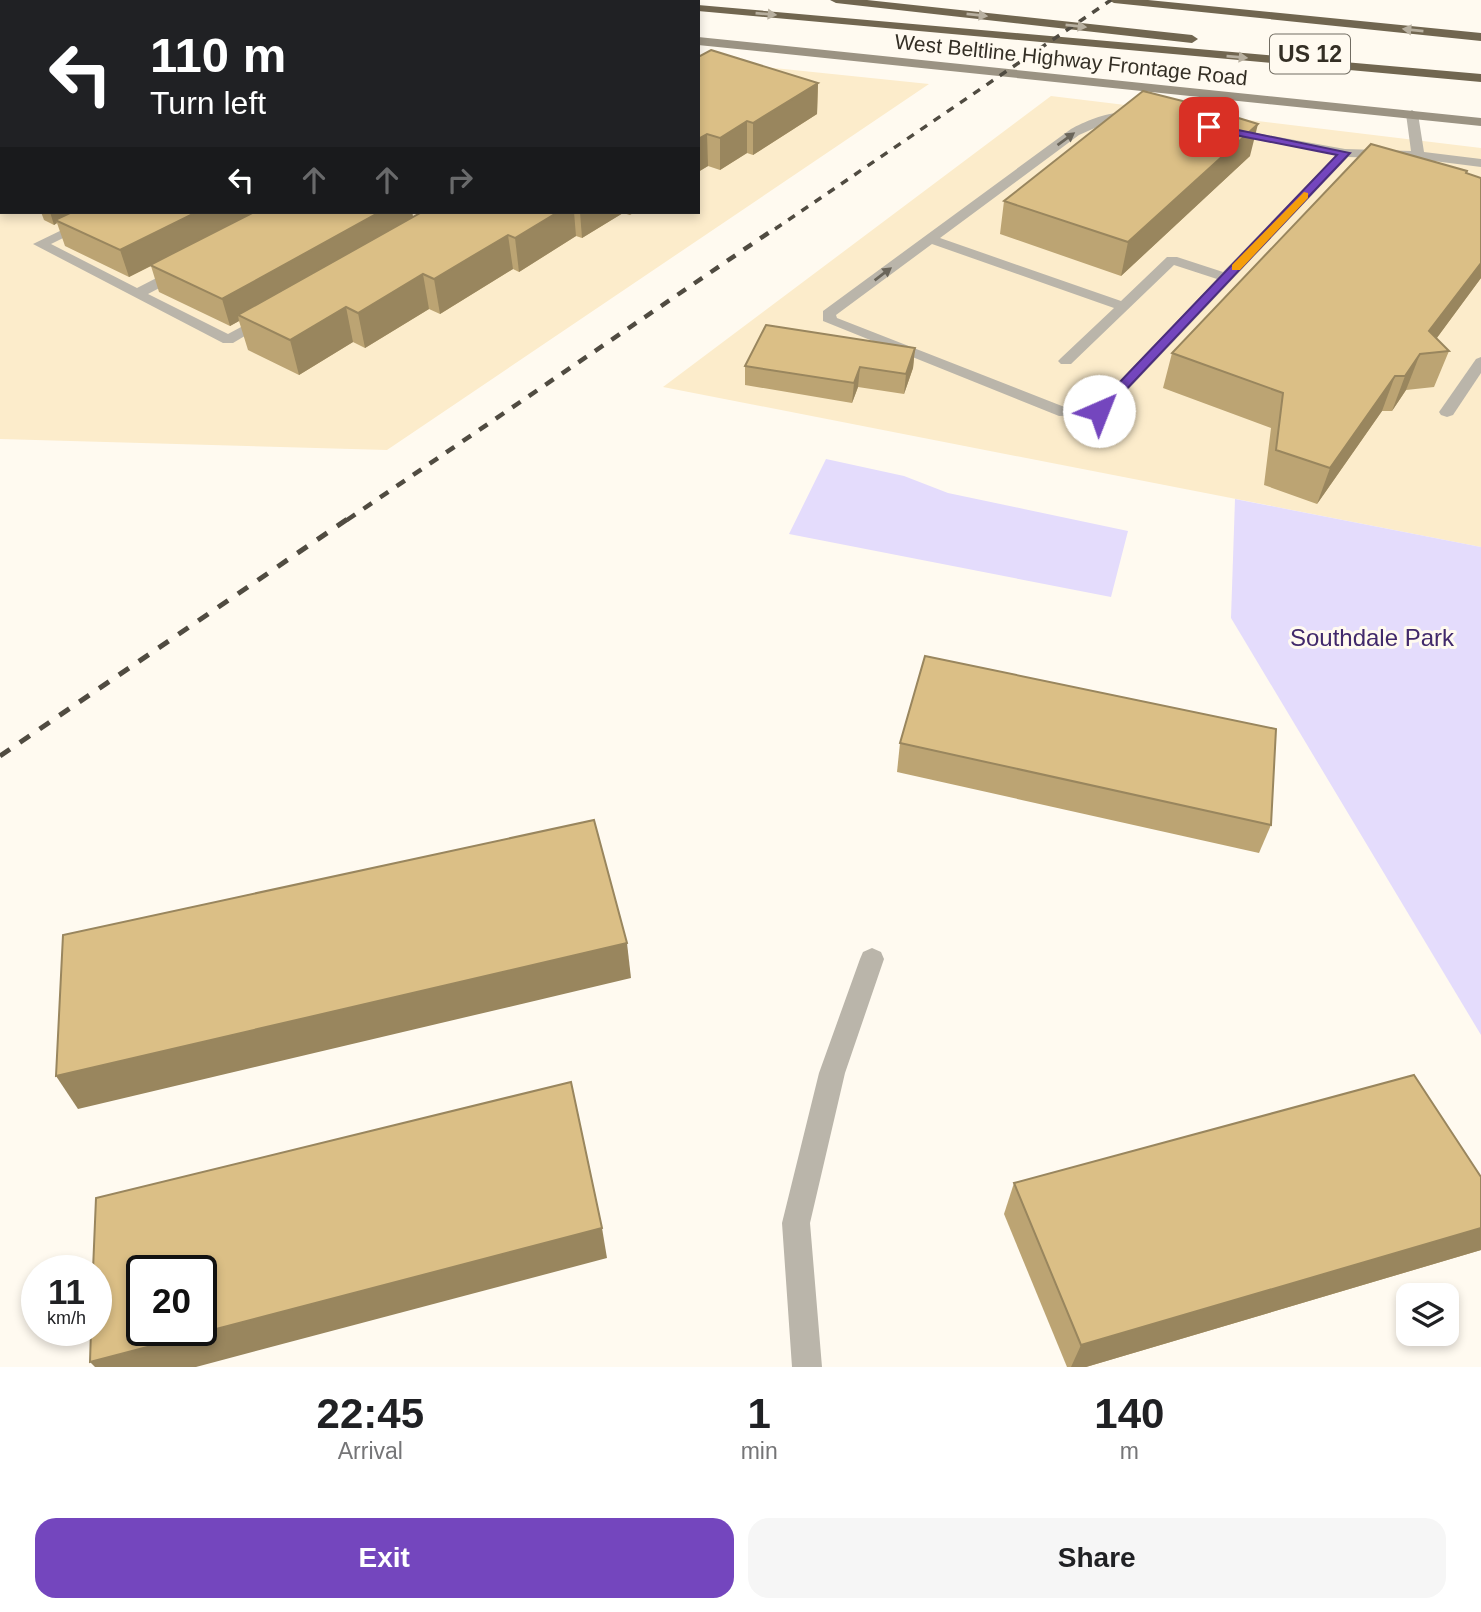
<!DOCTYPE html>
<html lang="en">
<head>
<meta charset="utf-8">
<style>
  body { margin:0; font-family:Arial,sans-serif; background:#f6f6f6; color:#202124; height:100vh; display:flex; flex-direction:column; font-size:26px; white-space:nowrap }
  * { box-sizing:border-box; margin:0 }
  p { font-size:23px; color:#757577 }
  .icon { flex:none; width:38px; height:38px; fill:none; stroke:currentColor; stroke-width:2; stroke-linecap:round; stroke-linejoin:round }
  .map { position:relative; height:1367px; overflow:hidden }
  .drawer { display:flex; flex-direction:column; background:#fff; flex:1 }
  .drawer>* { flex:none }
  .hud { position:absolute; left:0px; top:0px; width:700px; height:214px; box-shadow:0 4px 10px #0003; background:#202124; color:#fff; overflow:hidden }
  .fabs { position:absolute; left:1396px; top:1283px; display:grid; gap:14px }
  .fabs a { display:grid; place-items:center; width:63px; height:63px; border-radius:14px; background:#fff; box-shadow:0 4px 10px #0003; font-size:35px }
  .speed { position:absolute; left:21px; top:1255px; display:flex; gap:14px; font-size:35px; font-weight:700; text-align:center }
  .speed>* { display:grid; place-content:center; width:91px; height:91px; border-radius:50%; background:#fff; box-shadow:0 4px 10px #0003; line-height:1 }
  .speed small { font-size:18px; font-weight:400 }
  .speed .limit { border:4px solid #111; border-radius:10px; background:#fff; color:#111 }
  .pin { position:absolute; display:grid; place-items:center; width:60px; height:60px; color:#fff; margin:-30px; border-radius:14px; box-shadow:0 4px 10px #0006 }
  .me { position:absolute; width:77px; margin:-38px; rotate:44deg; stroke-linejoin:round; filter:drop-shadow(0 0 5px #0008) }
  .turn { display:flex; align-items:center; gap:24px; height:147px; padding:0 35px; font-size:32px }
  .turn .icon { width:91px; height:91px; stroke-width:2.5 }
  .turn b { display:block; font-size:49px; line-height:60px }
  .lanes { display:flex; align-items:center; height:66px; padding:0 35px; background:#0003; justify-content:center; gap:35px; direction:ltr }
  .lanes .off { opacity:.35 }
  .eta { display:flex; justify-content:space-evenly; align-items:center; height:119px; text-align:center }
  .eta b { font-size:42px; font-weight:600; line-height:49px }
  .primary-button { display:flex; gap:14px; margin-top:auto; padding:14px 35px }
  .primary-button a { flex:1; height:80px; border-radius:21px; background:#7446be; color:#fff; font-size:28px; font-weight:600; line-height:80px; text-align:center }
  .primary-button a+a { background:#f6f6f6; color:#202124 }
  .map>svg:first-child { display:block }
  .built { fill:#fceccb }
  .green { fill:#e4dcfc }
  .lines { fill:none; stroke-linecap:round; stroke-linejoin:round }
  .lane { fill:#bab5aa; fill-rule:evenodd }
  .street { fill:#bab5aa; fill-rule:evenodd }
  .secondary { fill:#9b9383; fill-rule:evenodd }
  .highway { fill:#716650; fill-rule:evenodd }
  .rail-far2 { stroke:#504b41; stroke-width:3.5; stroke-dasharray:8 8; stroke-linecap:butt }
  .rail-far1 { stroke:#504b41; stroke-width:4.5; stroke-dasharray:10 10; stroke-linecap:butt }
  .rail { stroke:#504b41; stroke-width:5; stroke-dasharray:12 12; stroke-linecap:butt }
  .wall { fill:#bca473 }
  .shaded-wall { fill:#99865e }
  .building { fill:#dbbf86; stroke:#99865e; stroke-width:2; fill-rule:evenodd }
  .oneway { fill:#b8b0a0 }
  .oneway2 { fill:#6a655a }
  .route { fill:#7446be; stroke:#4b2e7c; stroke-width:2 }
  .slow { fill:#f59e0b }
  .labels { text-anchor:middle; stroke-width:6; stroke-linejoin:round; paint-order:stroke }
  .far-street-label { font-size:21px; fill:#342f25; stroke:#fffaf0 }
  .shield { fill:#fffaf0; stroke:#716c62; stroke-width:2 }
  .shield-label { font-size:23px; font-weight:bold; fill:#342f25 }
  .park-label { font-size:24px; fill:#41296b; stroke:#fffaf0 }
</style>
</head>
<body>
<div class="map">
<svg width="1481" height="1367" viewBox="0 0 1481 1367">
  <rect width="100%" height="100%" fill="#fffaf0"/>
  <g class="built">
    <path d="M 698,60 L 929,84 L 387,450 L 0,439 L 0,146 L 2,212 L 698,212 Z"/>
    <path d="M 1051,96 L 1481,148 L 1481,547 L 663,387 Z"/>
  </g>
  <g class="green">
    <path d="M 826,459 L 904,476 L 948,493 L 1128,531 L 1111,597 L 789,534 Z"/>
    <path d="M 1235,499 L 1481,547 L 1481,1035 L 1231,618 Z"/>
  </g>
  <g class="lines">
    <g class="lane">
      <path d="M 1412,110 L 1418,114 L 1424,152 L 1481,159 L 1481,167 L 1418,159 L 1348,157 L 1105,414 L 1059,416 L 823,321 L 823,311 L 1071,129 C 1088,120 1122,105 1139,117 L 1133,121 L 1106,123 L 1079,135 L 940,238 L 1121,301 L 1167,257 L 1177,257 L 1223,272 L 1336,155 L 1232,135 L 1226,131 L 1228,128 L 1345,149 L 1411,151 L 1406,114 ZM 932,244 L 1114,308 L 1061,358 L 1058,361 L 1061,364 L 1071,364 L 1174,265 L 1217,279 L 1095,407 L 1067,408 L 837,318 L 836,315 Z"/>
      <path d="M 99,212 L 116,212 L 51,244 L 137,288 L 174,269 L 184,269 L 184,275 L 148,294 L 228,334 L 258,318 L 268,318 L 270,321 L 233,343 L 223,343 L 33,244 Z"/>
      <path d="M 1481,357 L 1481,373 L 1453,415 L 1447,417 L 1441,415 L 1439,412 L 1476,359 Z"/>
    </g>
    <path class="street" d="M 872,948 L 881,952 L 884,959 L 845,1073 L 810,1223 L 822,1367 L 792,1367 L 782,1223 L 819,1073 L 860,959 L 863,952 Z"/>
    <g class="secondary">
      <path d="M 698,37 L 1481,118 L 1481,126 L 698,45 Z"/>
      <path d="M 2,116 L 2,125 L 0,125 L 0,117 Z"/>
    </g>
    <g class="highway">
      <path d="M 188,0 L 220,0 L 186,2 Z"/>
      <path d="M 586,0 L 622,0 L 624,2 L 587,2 Z"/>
      <path d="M 830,0 L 867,0 L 1192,35 L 1198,39 L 1192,43 L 836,3 Z"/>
      <path d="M 1108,0 L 1148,0 L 1481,33 L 1481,41 L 1114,3 Z"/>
      <path d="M 698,5 L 1481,74 L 1481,82 L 698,11 Z"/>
      <rect x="0" y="14" width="2" height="8"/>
    </g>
    <path class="rail-far2" d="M 775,229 L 1111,0"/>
    <path class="rail-far1" d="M 347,520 L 777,227"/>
    <path class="rail" d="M 0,756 L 349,518"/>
  </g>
  <g class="wall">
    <path d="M 698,57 L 818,83 L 817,114 L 753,155 L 747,153 L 720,170 L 708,166 L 698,172 Z"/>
    <path d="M 1234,114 L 1233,116 L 1250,156 L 1121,276 L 1000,234 L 1004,201 Z"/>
    <path d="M 1467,171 L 1466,174 L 1481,178 L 1481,278 L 1436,339 L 1449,351 L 1434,387 L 1406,390 L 1392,411 L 1382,411 L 1317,504 L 1264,485 L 1271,428 L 1163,388 L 1172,353 Z"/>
    <path d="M 41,212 L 412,212 L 413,217 L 422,212 L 635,212 L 630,215 L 623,213 L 582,238 L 576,236 L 519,272 L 513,269 L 440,314 L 429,309 L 365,348 L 353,342 L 299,375 L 248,350 L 239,321 L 230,326 L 159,292 L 151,266 L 129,277 L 65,246 L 57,223 L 54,225 L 44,220 Z"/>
    <path d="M 915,348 L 913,368 L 904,394 L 858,387 L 852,403 L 745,385 L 745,366 Z"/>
    <path d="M 900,743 L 1271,825 L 1259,853 L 897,772 Z"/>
    <path d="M 1481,1177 L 1481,1250 L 1086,1367 L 1067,1367 L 1004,1214 L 1014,1183 Z"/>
  </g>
  <g class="shaded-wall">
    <path d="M 818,83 L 817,114 L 753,155 L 753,123 Z"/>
    <path d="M 747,121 L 747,153 L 720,170 L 720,138 Z"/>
    <path d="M 1258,124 L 1250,156 L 1121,276 L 1128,242 Z"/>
    <path d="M 707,134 L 708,166 L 698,172 L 698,139 Z"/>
    <path d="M 50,212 L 81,212 L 55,220 L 57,223 L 54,225 Z"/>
    <path d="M 197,212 L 257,212 L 129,277 L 120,250 Z"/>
    <path d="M 380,212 L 412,212 L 414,222 L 238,315 L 239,321 L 230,326 L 222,299 Z"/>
    <path d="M 558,212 L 574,212 L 576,236 L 519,272 L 515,238 Z"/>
    <path d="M 580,212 L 623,212 L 623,213 L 582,238 Z"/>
    <path d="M 508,235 L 513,269 L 440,314 L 434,279 Z"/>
    <path d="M 1481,263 L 1481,278 L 1425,354 L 1429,331 Z"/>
    <path d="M 423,274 L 429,309 L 365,348 L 358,313 Z"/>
    <path d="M 346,307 L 353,342 L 299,375 L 290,340 Z"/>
    <path d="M 915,348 L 913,368 L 904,394 L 906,374 Z"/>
    <path d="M 1420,354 L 1406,390 L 1392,411 L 1405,376 Z"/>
    <path d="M 860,367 L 858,387 L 852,403 L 854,383 Z"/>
    <path d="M 1395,376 L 1382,411 L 1317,504 L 1330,468 Z"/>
    <path d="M 627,943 L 631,978 L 78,1109 L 56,1076 Z"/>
    <path d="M 602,1228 L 607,1258 L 196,1367 L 95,1367 L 90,1362 Z"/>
    <path d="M 1481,1228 L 1481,1250 L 1086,1367 L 1071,1367 L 1081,1345 Z"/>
  </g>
  <g class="building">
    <path d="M 711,50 L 818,83 L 753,123 L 747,121 L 720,138 L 707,134 L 698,139 L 698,57 Z"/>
    <path d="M 1143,91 L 1234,114 L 1232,116 L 1258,124 L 1128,242 L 1004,201 Z"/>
    <path d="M 1371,144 L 1467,171 L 1466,173 L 1481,178 L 1481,263 L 1429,331 L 1449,351 L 1420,354 L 1405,376 L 1395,376 L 1330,468 L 1276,450 L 1283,393 L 1172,353 Z"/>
    <path d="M 72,212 L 197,212 L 120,250 L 55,220 Z"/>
    <path d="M 254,212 L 380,212 L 222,299 L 150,265 Z"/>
    <path d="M 422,212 L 558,212 L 515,238 L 508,235 L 434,279 L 423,274 L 358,313 L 346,307 L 290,340 L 238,315 Z"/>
    <path d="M 766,325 L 915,348 L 906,374 L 860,367 L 854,383 L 745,366 Z"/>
    <path d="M 925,656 L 1276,729 L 1271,825 L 900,743 Z"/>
    <path d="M 594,820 L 627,943 L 56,1076 L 63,935 Z"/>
    <path d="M 1414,1075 L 1481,1177 L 1481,1228 L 1081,1345 L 1014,1183 Z"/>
    <path d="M 571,1082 L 602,1228 L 90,1362 L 91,1330 L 96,1330 L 96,1270 L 93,1270 L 96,1198 ZM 142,1270 L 201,1270 L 201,1330 L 142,1330 Z"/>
  </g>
  <defs><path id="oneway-solid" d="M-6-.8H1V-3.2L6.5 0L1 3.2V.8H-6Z" transform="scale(1.75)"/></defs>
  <g class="oneway">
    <use href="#oneway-solid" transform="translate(766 14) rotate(5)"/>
    <use href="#oneway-solid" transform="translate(977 15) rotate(6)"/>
    <use href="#oneway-solid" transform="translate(1076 26) rotate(6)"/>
    <use href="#oneway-solid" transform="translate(1413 30) rotate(-174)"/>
    <use href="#oneway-solid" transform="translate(1237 57) rotate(5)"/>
  </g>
  <g class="oneway2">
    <use href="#oneway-solid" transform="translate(1066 139) rotate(-36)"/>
    <use href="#oneway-solid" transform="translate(883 274) rotate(-37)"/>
  </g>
  <path class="route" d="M 1209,124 L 1350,153 L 1104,413 L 1095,413 L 1095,408 L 1337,155 L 1205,129 L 1204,127 Z"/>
  <path class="slow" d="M 1304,192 L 1308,193 L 1308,198 L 1240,270 L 1232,270 L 1232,265 Z"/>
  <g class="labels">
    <g class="far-street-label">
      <text transform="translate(1071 60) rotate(6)" y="7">West Beltline Highway Frontage Road</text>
    </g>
    <rect class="shield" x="1270" y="34.5" width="80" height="39" rx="5"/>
    <g class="shield-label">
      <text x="1310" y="62">US 12</text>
    </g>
    <g class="park-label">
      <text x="1372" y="646">Southdale Park</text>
    </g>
  </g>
</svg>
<div class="fabs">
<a><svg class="icon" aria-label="layers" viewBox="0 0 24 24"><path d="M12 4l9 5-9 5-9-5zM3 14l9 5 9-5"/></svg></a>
</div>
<div class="speed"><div>11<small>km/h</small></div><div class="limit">20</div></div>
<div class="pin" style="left:1209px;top:127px;background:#d93025"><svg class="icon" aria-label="arrive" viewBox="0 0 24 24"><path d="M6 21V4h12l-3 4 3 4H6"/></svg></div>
<svg class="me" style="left:1099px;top:411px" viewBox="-20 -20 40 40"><circle r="19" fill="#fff"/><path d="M0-13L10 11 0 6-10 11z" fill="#7446be"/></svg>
<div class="hud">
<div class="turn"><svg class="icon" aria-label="left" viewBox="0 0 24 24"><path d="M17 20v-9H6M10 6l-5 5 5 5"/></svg><div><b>110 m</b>Turn left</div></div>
<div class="lanes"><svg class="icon" aria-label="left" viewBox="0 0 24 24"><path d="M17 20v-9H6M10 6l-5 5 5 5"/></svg><svg class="icon off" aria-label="ahead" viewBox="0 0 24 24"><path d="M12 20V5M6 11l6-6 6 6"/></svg><svg class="icon off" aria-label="ahead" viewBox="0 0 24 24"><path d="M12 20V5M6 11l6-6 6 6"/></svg><svg class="icon off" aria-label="right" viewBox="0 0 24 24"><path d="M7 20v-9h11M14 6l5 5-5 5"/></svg></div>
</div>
</div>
<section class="drawer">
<div class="eta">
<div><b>22:45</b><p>Arrival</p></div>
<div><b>1</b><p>min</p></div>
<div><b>140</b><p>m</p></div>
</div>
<div class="primary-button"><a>Exit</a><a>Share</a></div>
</section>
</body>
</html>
